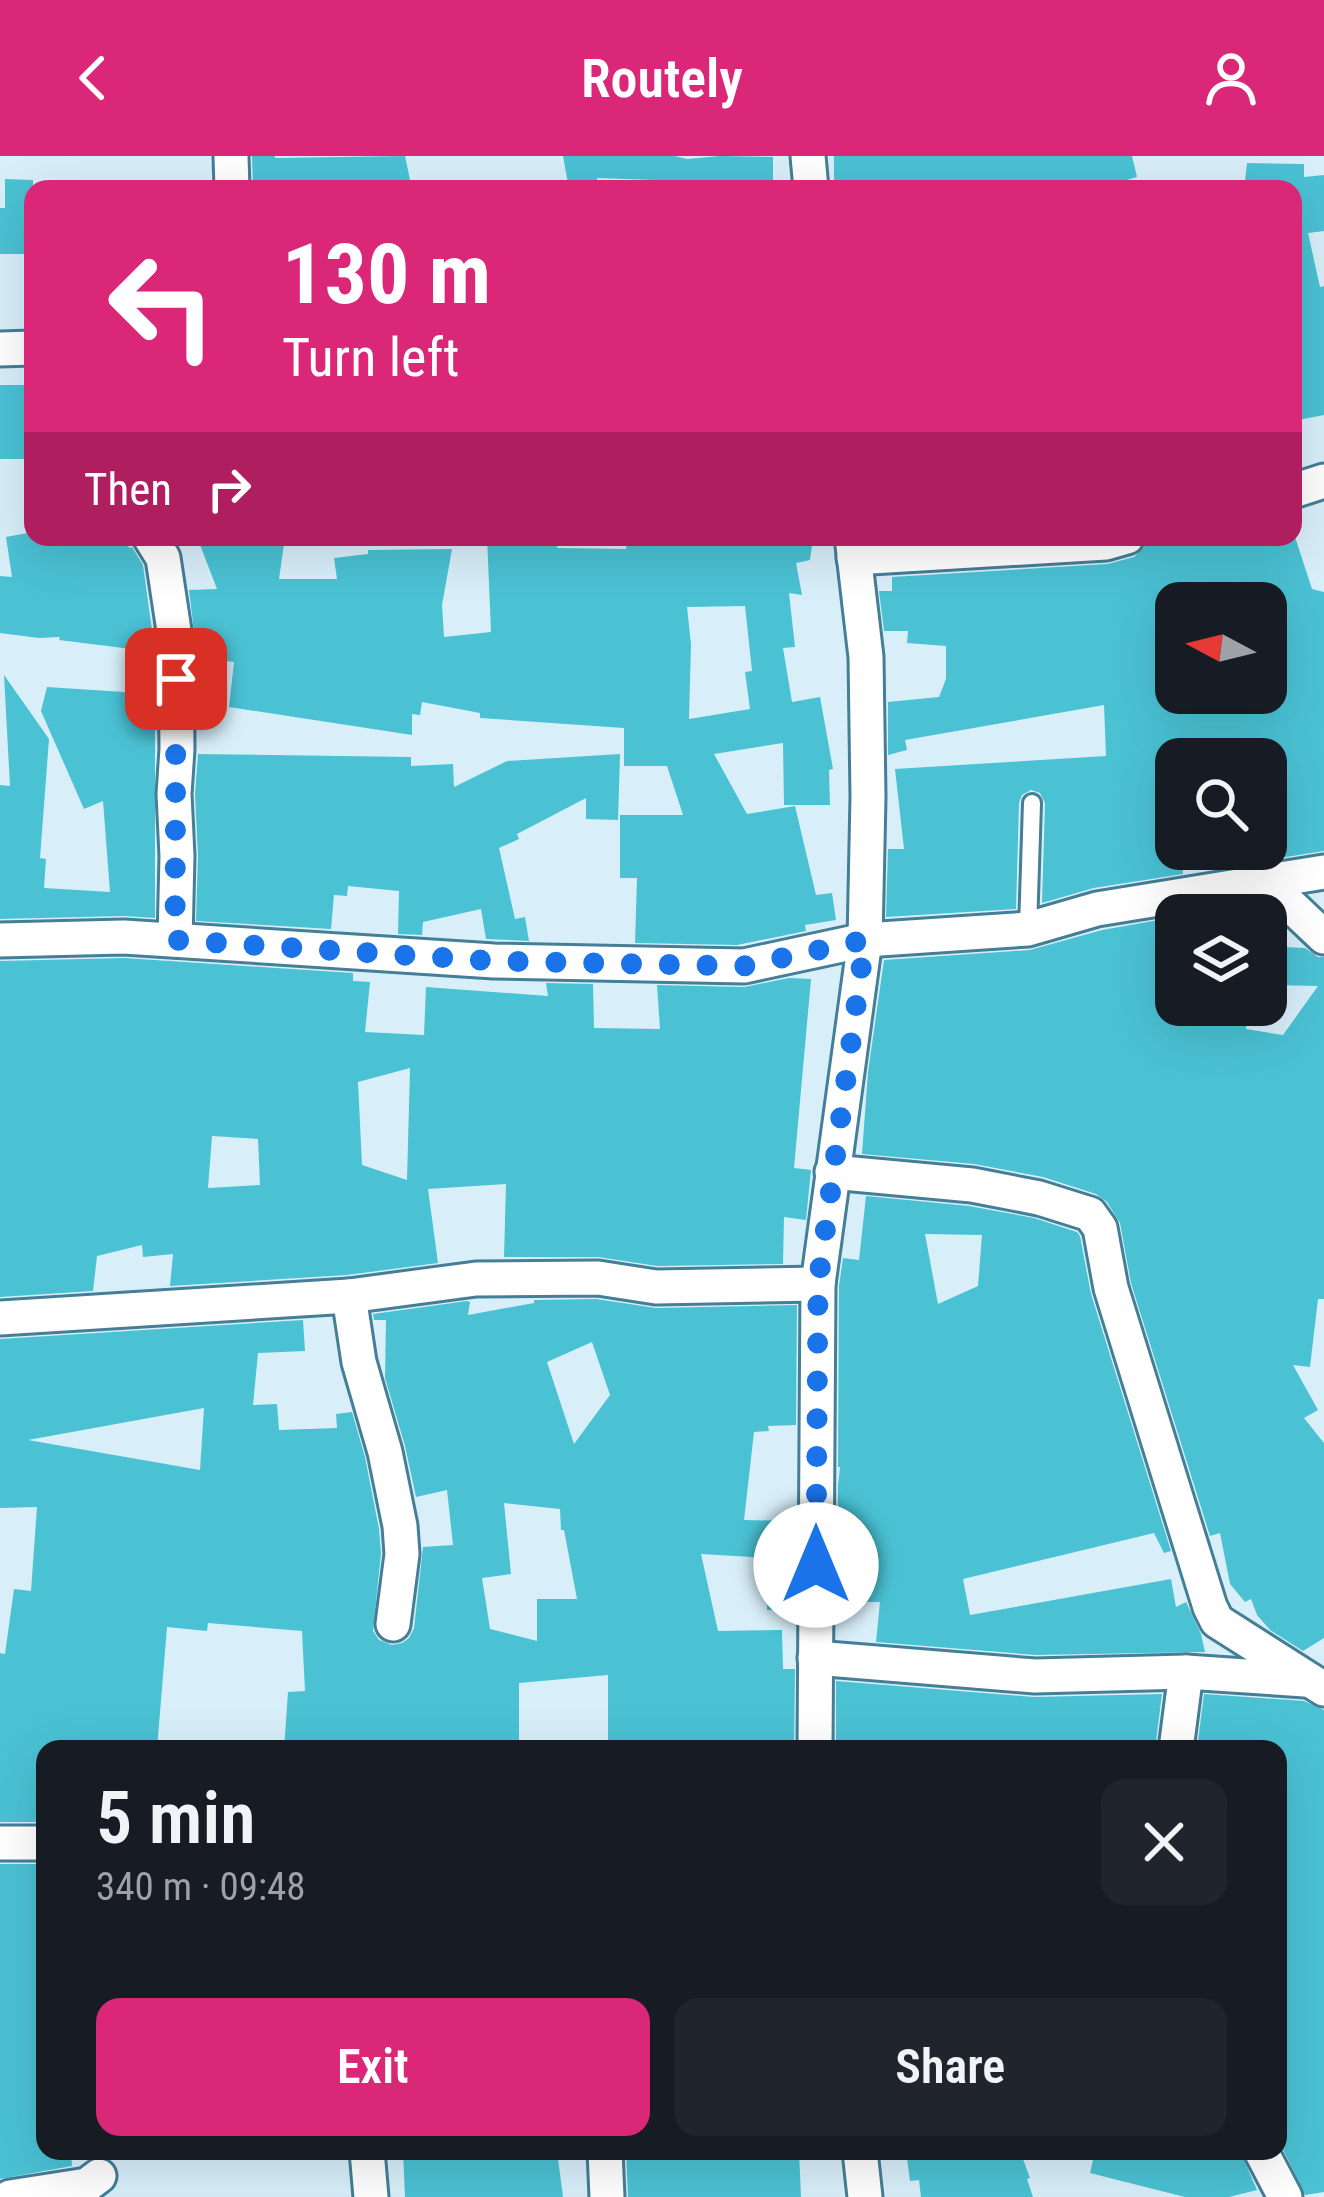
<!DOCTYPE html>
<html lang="en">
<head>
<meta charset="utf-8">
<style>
  body { margin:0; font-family:"Roboto Condensed",sans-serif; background:#20242c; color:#f1f3f6; height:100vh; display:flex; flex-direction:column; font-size:45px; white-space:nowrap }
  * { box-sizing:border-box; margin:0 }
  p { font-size:39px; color:#9ea1a6 }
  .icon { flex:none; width:66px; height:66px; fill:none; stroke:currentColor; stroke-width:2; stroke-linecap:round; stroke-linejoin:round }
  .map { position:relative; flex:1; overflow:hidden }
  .panel { position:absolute; left:36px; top:1584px; width:1251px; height:420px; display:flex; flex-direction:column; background:#171b24; border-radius:24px; box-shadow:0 12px 48px #0002 }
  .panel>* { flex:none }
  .banner { position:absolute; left:24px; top:24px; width:1278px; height:366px; border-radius:24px; box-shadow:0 12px 48px #0002; background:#db2777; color:#fff; overflow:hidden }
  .needle { width:78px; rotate:277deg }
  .controls { position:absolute; left:1155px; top:426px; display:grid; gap:24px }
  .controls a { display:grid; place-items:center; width:132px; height:132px; border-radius:24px; background:#171b24; box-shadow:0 12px 48px #0002; font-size:60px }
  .pin { position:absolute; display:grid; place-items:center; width:102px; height:102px; color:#fff; margin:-51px; border-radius:24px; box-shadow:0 6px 18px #0006 }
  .me { position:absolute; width:132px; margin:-66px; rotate:0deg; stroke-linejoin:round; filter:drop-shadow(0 0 9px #0008) }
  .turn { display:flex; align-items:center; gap:42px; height:252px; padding:0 60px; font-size:54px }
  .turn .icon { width:156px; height:156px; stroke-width:2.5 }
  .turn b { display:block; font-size:84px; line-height:102px }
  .then { display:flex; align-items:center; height:114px; padding:0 60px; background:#0003; gap:24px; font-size:45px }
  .round { display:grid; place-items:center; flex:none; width:126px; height:126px; border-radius:24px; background:#20242c }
  .summary { display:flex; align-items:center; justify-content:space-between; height:204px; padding:0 60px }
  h1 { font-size:72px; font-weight:600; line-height:90px }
  .action { display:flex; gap:24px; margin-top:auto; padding:24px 60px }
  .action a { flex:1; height:138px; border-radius:24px; background:#db2777; color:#fff; font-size:48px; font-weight:600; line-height:138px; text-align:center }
  .action a+a { background:#20242c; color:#f1f3f6 }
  header { display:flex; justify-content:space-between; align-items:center; height:156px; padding:0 60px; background:#db2777; color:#fff; font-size:54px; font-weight:600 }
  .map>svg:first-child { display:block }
  .building { fill:#4ac2d4; fill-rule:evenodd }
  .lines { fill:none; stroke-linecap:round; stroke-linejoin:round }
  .lane-casing { stroke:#447e97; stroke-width:22 }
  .street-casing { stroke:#447e97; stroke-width:39 }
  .lane { stroke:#fff; stroke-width:16 }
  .street { stroke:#fff; stroke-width:33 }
  .route { stroke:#1a73e8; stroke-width:21; stroke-dasharray:0 37.8 }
</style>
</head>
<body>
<header><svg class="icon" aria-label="back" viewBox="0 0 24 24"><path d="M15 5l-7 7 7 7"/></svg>Routely<svg class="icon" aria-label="person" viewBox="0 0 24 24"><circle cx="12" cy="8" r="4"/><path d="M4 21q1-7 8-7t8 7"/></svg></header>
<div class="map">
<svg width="1324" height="2041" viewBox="0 0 1324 2041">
  <rect width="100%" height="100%" fill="#d8effa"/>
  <g class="building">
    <path d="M 252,0 L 275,0 L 275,2 L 405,0 L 412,33 L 333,33 L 333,30 L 253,33 Z"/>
    <path d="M 563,0 L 675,0 L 687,3 L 720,0 L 773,1 L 773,33 L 657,33 L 655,24 L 597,22 L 599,33 L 569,33 Z"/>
    <path d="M 834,0 L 1132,0 L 1137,21 L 1096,33 L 834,33 Z"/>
    <path d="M 1247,7 L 1304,8 L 1304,21 L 1324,19 L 1324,75 L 1308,77 L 1320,131 L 1324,130 L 1324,259 L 1293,265 L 1293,33 L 1244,33 Z"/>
    <path d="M 5,23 L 33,24 L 33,98 L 0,98 L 0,52 L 5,52 Z"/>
    <rect x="0" y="229" width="33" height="74"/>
    <path d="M 33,376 L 33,381 L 126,381 L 129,392 L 132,391 L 143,409 L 155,496 L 59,484 L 60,481 L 39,482 L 0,477 L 0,420 L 12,421 L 6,381 Z"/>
    <path d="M 197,381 L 285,381 L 279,423 L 337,423 L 334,402 L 368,398 L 368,394 L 452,393 L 442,449 L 444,481 L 491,476 L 487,381 L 559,381 L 557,392 L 626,393 L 627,381 L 813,382 L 810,404 L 796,407 L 802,439 L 789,437 L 795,491 L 783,492 L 792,546 L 820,541 L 833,613 L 829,614 L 830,649 L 784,649 L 783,587 L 714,598 L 747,658 L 795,650 L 816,739 L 832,737 L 836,764 L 805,769 L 806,775 L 737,789 L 635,787 L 637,722 L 620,722 L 620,659 L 683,659 L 667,610 L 624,610 L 624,572 L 480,562 L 480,557 L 422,546 L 420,559 L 412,558 L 412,579 L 229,551 L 234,506 L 197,501 L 189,434 L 217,433 ZM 745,450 L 752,515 L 745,516 L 750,553 L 689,563 L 691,488 L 687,451 Z"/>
    <path d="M 1217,381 L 1295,381 L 1312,433 L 1324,436 L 1324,695 L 1266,704 L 1268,603 L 1176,603 L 1176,693 L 1182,693 L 1183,718 L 1094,732 L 1042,747 L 1045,647 L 1040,637 L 1031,634 L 1022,639 L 1019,647 L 1016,753 L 886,761 L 888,693 L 904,693 L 895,613 L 1106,600 L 1104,549 L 905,584 L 907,594 L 888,599 L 888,546 L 939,541 L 946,523 L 946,490 L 907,487 L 908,475 L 884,475 L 879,435 L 892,435 L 892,421 L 1108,408 L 1134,401 L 1145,390 L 1195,390 ZM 1176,447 L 1266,447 L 1266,537 L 1176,537 Z"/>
    <path d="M 4,519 L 49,583 L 40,702 L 46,703 L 44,732 L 110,736 L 103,645 L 84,653 L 41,555 L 47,531 L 155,538 L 155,762 L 123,760 L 0,763 L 0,629 L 10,630 Z"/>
    <path d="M 198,598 L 411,601 L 411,610 L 453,608 L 454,631 L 507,605 L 620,598 L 618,664 L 586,663 L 586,642 L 517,678 L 519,683 L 499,692 L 515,763 L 525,761 L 529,785 L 486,783 L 481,753 L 423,766 L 422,779 L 398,778 L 399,735 L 348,730 L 347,740 L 334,739 L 331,773 L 196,765 L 198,700 L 195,638 Z"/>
    <path d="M 1176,761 L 1176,849 L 1249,849 L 1246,873 L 1283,879 L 1318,830 L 1266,829 L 1266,790 L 1305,792 L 1318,801 L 1324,801 L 1324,1143 L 1318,1143 L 1310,1211 L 1293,1209 L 1318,1254 L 1304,1262 L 1324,1287 L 1324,1482 L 1303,1495 L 1270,1474 L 1257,1459 L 1251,1443 L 1245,1446 L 1230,1428 L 1220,1377 L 1210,1380 L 1131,1127 L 1120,1067 L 1107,1046 L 1096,1038 L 1043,1021 L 974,1008 L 862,998 L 868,916 L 884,804 L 1030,794 L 1102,774 Z"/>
    <path d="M 124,802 L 353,817 L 353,825 L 370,826 L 365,876 L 424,879 L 426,831 L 548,840 L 546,827 L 593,828 L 594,872 L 660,873 L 657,829 L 744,831 L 789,822 L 811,823 L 794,1012 L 811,1014 L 806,1064 L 784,1061 L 783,1108 L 657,1110 L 598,1101 L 504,1101 L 506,1028 L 428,1033 L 438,1107 L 347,1119 L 170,1130 L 173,1098 L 143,1101 L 142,1089 L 97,1100 L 93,1135 L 0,1141 L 0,805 ZM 410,912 L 407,1024 L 362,1009 L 358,926 ZM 212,980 L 258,983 L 260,1029 L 208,1032 Z"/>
    <path d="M 866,1040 L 969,1050 L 1034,1062 L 1077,1076 L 1080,1080 L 1091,1138 L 1171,1395 L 1164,1397 L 1154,1377 L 963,1423 L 970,1459 L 1171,1423 L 1176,1451 L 1186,1446 L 1201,1478 L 1205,1496 L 1036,1499 L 876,1486 L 880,1446 L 837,1446 L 838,1329 L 840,1311 L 838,1311 L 839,1130 L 843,1102 L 859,1104 ZM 925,1078 L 982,1079 L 978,1130 L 938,1148 Z"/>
    <path d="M 596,1143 L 656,1152 L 797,1149 L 796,1269 L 768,1270 L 769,1275 L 754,1276 L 744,1364 L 795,1365 L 795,1455 L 767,1454 L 767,1402 L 701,1398 L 718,1475 L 782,1474 L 783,1513 L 795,1513 L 794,1593 L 652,1593 L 608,1587 L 608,1519 L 519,1527 L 519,1593 L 284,1593 L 288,1536 L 305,1535 L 302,1475 L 208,1467 L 207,1475 L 167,1471 L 157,1593 L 45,1593 L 45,1666 L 0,1666 L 0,1497 L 5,1498 L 14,1433 L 31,1435 L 37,1351 L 0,1352 L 0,1183 L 303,1164 L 305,1195 L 258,1197 L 253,1249 L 277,1248 L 279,1274 L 337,1272 L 336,1258 L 352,1256 L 365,1301 L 379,1373 L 381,1397 L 373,1475 L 379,1484 L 392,1489 L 402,1487 L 409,1482 L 414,1472 L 423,1391 L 453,1389 L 447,1334 L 416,1341 L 405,1290 L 385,1222 L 386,1164 L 374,1164 L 373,1158 L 467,1145 L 470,1146 L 468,1159 L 534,1147 L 534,1144 ZM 592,1186 L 610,1239 L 574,1288 L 547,1206 ZM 204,1252 L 200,1314 L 28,1284 ZM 504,1347 L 560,1353 L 561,1374 L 564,1374 L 577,1443 L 537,1443 L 537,1485 L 490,1473 L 482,1422 L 511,1418 Z"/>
    <path d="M 836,1525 L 1034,1541 L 1162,1538 L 1155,1593 L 1112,1591 L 1015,1593 L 972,1589 L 972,1593 L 836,1593 Z"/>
    <path d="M 1204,1538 L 1304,1545 L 1324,1554 L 1324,2036 L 1305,2039 L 1278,1983 L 1278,1593 L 1197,1593 Z"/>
    <path d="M 0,1708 L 45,1708 L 45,1995 L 71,1995 L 72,2010 L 0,2023 Z"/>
    <path d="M 403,1995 L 557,1995 L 563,2041 L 405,2041 Z"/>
    <path d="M 626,1995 L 799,1995 L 801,2041 L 628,2041 Z"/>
    <path d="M 906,1995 L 1020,1995 L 1030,2022 L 1027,2023 L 1033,2041 L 921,2041 L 919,2024 L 910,2025 Z"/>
    <path d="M 1095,1995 L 1240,1995 L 1257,2034 L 1229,2041 L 1185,2041 L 1090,2017 Z"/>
  </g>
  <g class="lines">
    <g class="lane-casing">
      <path id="lane" d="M 1028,773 L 1032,647"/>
    </g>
    <g class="street-casing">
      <g id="street">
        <path d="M 231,0 L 232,33"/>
        <path d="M 808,0 L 811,33"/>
        <path d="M 0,193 L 33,192"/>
        <path d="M 1293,335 L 1324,325"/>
        <path d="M 150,381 L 163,402 L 176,488 L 177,593 L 174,638 L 177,700 L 175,784"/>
        <path d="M 854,402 L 1106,387 L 1127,381"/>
        <path d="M 1266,726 L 1324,781"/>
        <path d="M 0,784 L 124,781 L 494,805 L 744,810 L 865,784 L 1028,773 L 1097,753 L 1324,716"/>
        <path d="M 832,1016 L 972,1029 L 1039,1042 L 1090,1058 L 1100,1072 L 1111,1132 L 1210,1451 L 1217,1465 L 1324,1533"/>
        <path d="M 349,1140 L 359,1206 L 385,1296 L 400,1370 L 402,1398 L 393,1468"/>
        <path d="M 0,1162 L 349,1140 L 476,1123 L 598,1122 L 656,1131 L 818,1128"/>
        <path d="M 815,1502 L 1035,1520 L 1186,1516 L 1305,1524"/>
        <path d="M 815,1593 L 818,1128 L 865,784 L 868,641 L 866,501 L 852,381"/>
        <path d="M 1176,1593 L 1186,1516"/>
        <path d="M 0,1687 L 45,1687"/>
        <path d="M 367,1995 L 371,2041"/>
        <path d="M 605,1995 L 607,2041"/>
        <path d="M 860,1995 L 865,2041"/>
        <path d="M 1261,1995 L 1285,2041"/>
        <path d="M 10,2041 L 87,2029 L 99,2020"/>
      </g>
    </g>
    <use href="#lane" class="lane"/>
    <use href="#street" class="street"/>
  </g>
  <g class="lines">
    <path class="route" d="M 176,523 L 175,784 L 494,805 L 744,810 L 865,784 L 818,1128 L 816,1409"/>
  </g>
</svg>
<div class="controls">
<a><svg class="needle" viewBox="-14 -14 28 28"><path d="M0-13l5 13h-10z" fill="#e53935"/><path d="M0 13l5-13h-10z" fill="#9ea1a6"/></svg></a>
<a><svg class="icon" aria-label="search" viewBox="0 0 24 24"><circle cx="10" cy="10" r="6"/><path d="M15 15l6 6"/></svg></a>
<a><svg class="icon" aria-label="layers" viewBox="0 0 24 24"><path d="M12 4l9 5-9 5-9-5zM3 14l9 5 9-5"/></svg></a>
</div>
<div class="pin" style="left:176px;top:523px;background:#d93025"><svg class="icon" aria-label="arrive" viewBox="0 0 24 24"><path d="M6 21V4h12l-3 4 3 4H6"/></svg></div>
<svg class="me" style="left:816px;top:1409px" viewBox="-20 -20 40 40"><circle r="19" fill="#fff"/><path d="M0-13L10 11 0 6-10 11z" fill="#1a73e8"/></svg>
<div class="banner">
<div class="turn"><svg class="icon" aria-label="left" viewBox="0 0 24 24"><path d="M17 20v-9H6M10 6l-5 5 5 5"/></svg><div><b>130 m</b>Turn left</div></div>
<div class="then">Then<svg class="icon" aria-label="right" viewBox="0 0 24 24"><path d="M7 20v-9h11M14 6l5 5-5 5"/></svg></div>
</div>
<section class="panel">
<div class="summary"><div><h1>5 min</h1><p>340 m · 09:48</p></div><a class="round"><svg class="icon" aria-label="close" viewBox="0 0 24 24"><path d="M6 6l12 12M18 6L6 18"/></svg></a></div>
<div class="action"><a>Exit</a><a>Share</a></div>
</section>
</div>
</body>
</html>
